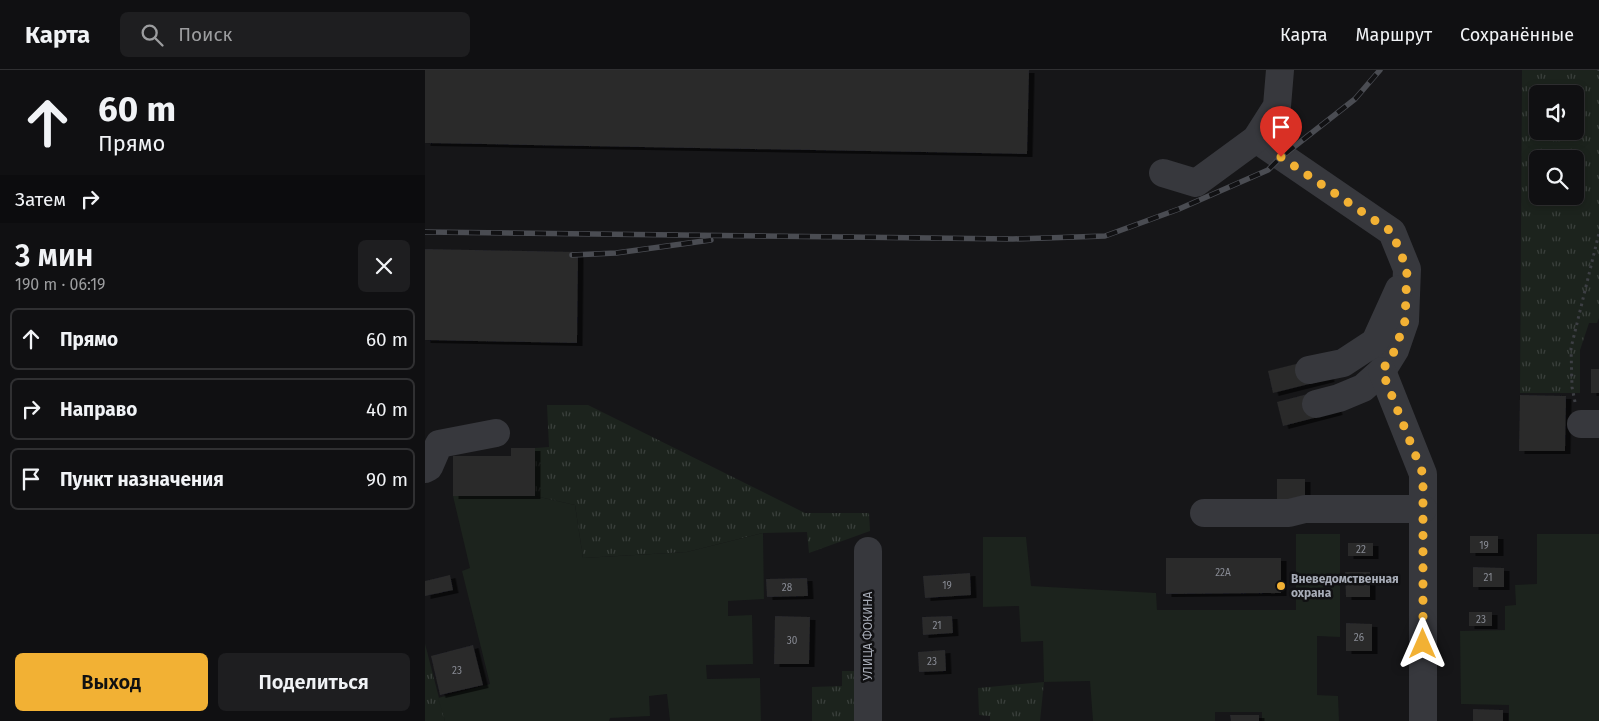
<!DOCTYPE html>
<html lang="ru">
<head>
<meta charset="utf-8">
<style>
  body { margin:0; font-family:"Fira Sans",sans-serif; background:#1e1e20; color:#f1f3f6; height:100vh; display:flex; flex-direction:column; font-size:19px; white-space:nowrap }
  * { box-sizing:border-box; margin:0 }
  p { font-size:16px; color:#9c9d9f }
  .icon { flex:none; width:28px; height:28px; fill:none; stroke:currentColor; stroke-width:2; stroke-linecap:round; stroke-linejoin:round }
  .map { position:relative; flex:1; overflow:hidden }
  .sheet { display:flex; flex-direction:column; background:#101012; width:425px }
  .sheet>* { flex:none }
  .banner { background:#101012; color:#f1f3f6; overflow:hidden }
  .tools { position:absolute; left:1104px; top:15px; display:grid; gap:10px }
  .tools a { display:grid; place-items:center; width:55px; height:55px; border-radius:8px; background:#101012; box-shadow:0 2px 8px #0003,0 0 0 1px #303032; font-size:25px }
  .pin { position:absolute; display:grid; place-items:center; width:42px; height:42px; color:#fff; margin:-51px -21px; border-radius:50% 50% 50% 0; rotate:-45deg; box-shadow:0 0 5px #0007 }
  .pin .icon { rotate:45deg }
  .me { position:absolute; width:55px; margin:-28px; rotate:0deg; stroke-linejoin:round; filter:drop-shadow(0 0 4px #0008) }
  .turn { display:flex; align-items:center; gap:18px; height:105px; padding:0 15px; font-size:22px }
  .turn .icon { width:65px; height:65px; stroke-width:2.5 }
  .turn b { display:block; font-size:35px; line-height:42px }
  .then { display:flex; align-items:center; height:48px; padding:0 15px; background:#0003; gap:10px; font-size:19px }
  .round { display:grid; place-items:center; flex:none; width:52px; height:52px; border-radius:8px; background:#1e1e20 }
  .summary { display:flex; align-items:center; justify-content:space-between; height:85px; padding:0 15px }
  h1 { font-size:30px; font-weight:600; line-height:38px }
  .cta { display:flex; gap:10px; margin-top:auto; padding:10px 15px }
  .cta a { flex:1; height:58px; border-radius:8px; background:#f2b134; color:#111; font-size:20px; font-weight:600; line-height:58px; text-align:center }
  .cta a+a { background:#1e1e20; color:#f1f3f6 }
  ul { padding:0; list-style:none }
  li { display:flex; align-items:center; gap:15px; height:62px; margin:0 10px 8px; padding:0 5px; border:2px solid #303032; border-radius:8px }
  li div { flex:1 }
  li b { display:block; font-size:19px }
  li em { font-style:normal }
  header { display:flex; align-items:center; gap:30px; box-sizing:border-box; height:70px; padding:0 25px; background:#101012; border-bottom:1px solid #303032 }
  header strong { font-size:24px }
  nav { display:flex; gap:28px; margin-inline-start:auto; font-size:18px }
  .search { width:350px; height:45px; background:#1e1e20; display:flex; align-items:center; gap:12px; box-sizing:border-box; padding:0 18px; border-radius:8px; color:#9c9d9f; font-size:19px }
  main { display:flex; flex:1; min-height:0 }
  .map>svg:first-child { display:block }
  .grass { fill:url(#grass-tufts); fill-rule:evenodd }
  .garden { fill:#1c231d }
  .building { fill:#29292c; filter:url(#shadow) }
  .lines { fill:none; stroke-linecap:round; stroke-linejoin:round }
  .path { stroke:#3d3f44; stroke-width:3; stroke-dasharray:2.5 4; stroke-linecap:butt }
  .minor { stroke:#37383d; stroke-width:28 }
  .rail-casing { stroke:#4a4c52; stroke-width:5.5 }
  .rail { stroke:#111113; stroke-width:4; stroke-dasharray:11; stroke-linecap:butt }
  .route { stroke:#f2b134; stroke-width:9; stroke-dasharray:0 16.2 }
  .poi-dot { fill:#f2b134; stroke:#111113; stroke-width:2 }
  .labels { text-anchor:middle; stroke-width:5; stroke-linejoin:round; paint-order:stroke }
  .number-label { font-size:10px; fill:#888b94 }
  .poi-label { font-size:12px; font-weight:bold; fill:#a8adb8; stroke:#111113; text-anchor:start }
  .street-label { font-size:12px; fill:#a8adb8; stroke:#111113 }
</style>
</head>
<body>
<header>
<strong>Карта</strong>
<div class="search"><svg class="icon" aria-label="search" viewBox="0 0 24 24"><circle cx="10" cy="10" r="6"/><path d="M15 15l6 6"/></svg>Поиск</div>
<nav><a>Карта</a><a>Маршрут</a><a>Сохранённые</a></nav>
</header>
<main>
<section class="sheet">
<div class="banner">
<div class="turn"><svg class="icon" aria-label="ahead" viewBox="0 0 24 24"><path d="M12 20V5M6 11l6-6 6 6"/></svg><div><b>60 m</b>Прямо</div></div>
<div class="then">Затем<svg class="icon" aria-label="right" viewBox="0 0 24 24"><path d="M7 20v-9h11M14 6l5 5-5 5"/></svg></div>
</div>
<div class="summary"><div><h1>3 мин</h1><p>190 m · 06:19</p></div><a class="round"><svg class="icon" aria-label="close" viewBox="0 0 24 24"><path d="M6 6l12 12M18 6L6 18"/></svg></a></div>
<ul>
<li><svg class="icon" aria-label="ahead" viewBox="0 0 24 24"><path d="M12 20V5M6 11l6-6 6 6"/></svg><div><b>Прямо</b></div><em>60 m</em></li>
<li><svg class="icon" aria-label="right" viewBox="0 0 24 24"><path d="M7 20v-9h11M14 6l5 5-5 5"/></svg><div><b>Направо</b></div><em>40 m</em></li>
<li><svg class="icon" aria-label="arrive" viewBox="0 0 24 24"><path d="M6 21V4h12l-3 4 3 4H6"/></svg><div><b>Пункт назначения</b></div><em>90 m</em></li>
</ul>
<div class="cta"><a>Выход</a><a>Поделиться</a></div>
</section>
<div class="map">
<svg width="1174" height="651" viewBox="0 0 1174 651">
  <defs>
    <pattern id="grass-tufts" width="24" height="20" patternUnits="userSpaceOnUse" patternTransform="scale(1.25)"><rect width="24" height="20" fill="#1c231d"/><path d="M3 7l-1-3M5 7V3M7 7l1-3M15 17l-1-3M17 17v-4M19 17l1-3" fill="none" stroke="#3a403c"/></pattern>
    <filter id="shadow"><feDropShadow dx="5.5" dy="3" stdDeviation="0" flood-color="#0009"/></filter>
  </defs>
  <rect width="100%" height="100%" fill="#161618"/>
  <g class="grass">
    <path d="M 1097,0 L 1174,0 L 1174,248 L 1172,253 L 1164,253 L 1155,280 L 1155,323 L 1095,323 ZM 1112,24 L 1150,24 L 1150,61 L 1112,61 ZM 1112,89 L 1150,89 L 1150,126 L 1112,126 Z"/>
    <path d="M 122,335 L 163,335 L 380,443 L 444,443 L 445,461 L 384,483 L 382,462 L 338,463 L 262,482 L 158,488 L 150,435 L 110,426 L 110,378 L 124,377 Z"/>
    <path d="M 0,574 L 20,651 L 0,651 Z"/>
    <path d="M 417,601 L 434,601 L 434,651 L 387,651 L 387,617 L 417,616 Z"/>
    <path d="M 619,612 L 615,651 L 565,651 L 565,646 L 554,645 L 553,618 Z"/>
  </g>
  <g class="garden">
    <path d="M 28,426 L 110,426 L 150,435 L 158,488 L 262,482 L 338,463 L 339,529 L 303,531 L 303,546 L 327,545 L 328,594 L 281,595 L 282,609 L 335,608 L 336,651 L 245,651 L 242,624 L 224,626 L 225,646 L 185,648 L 184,651 L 20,651 L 13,628 L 65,614 L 37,501 L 45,498 Z"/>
    <path d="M 871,464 L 915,464 L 915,567 L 892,566 L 892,625 L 913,626 L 914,651 L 837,651 L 837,642 L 790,642 L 790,651 L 668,651 L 665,611 L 619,612 L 618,571 L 596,572 L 594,536 L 558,537 L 558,467 L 601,467 L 606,516 L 731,523 L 732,540 L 871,540 Z"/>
    <path d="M 1112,464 L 1174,464 L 1174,651 L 1084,651 L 1084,635 L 1036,634 L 1035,561 L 1080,560 L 1080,536 L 1091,535 L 1090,515 L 1112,514 Z"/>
  </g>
  <g class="building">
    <path d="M 0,0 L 604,0 L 602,84 L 0,73 Z"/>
    <path d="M 0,179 L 153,182 L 152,273 L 0,270 Z"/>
    <path d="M 899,287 L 904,309 L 848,323 L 843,301 Z"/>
    <rect x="1166" y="299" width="8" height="24"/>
    <path d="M 906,318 L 912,342 L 858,356 L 852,332 Z"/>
    <path d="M 1095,325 L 1141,326 L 1140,381 L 1094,381 Z"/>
    <path d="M 86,378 L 110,378 L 110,426 L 28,426 L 28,386 L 86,386 Z"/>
    <rect x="852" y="409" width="28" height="20"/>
    <rect x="1045" y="466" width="28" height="17"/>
    <rect x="923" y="473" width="25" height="13"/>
    <path d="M 741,488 L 856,488 L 856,523 L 741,524 Z"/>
    <path d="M 1048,497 L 1079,498 L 1079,517 L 1048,517 Z"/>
    <path d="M 920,502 L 945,502 L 945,527 L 921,527 Z"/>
    <path d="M 545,503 L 546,525 L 500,528 L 498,506 Z"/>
    <path d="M 25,505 L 28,520 L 0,526 L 0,511 Z"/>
    <path d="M 382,508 L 383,526 L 342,527 L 341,509 Z"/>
    <rect x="1044" y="542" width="23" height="14"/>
    <path d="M 350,546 L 385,547 L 384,594 L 349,594 Z"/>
    <path d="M 527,546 L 528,563 L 498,565 L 497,547 Z"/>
    <path d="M 921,553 L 947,554 L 947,581 L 921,581 Z"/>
    <path d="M 48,575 L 58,615 L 15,625 L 6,586 Z"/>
    <path d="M 520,580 L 521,601 L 494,602 L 493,582 Z"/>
    <path d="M 1048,639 L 1078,640 L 1078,651 L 1048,651 Z"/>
    <path d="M 805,645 L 834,645 L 834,651 L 806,651 Z"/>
  </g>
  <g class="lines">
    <g class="path">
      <path d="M 1174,0 L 1174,1"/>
      <path d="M 1150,332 L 1147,317 L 1146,278 L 1174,163"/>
    </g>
    <g class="minor">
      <path d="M 831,69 L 967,162 L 982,199 L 980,251 L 970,280 L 957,301 L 938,318 L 914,328 L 891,334"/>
      <path d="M 738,103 L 771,113 L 831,69 L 852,36 L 855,0"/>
      <path d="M 884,300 L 918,293 L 950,272 L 974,219"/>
      <path d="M 957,301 L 998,404 L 998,651"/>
      <path d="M 1156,354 L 1174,354"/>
      <path d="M 0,399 L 4,397 L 14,374 L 71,363"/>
      <path d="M 779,443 L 864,443 L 880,439 L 998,439"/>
      <path d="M 443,481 L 443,651"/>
    </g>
    <g class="rail-casing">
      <g id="rail">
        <path d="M 0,162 L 588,169 L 680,166 L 754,139 L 843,100 L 856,87 L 930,29 L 955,0"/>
        <path d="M 147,185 L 191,183 L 286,170"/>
      </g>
    </g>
    <use href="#rail" class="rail"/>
  </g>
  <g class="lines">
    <path class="route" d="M 856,87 L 967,162 L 982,199 L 980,251 L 970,280 L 957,301 L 998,404 L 998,574"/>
  </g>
  <circle class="poi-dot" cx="856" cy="516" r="5"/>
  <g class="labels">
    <g class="number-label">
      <text x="1059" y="479">19</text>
      <text x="936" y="483">22</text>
      <text x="798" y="506">22А</text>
      <text x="1063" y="511">21</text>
      <text x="522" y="519">19</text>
      <text x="362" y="521">28</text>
      <text x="1056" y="553">23</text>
      <text x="512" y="559">21</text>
      <text x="934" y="571">26</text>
      <text x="367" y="574">30</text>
      <text x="507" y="595">23</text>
      <text x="32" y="604">23</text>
    </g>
    <g class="poi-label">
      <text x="866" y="513">Вневедомственная<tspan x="866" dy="14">охрана</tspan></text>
    </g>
    <g class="street-label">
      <text transform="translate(443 566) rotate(-90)" y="4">УЛИЦА ФОКИНА</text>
    </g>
  </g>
</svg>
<div class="tools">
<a><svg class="icon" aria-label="sound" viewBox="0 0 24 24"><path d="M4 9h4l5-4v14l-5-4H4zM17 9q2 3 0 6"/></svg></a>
<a><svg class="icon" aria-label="search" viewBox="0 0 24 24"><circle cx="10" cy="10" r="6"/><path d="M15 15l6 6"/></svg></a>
</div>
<div class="pin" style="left:856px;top:87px;background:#d93025"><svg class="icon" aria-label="arrive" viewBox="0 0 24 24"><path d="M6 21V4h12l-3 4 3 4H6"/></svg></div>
<svg class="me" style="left:998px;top:574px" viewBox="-20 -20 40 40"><path d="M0-17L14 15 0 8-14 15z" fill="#f2b134" stroke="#fff" stroke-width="4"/></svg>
</div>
</main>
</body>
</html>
